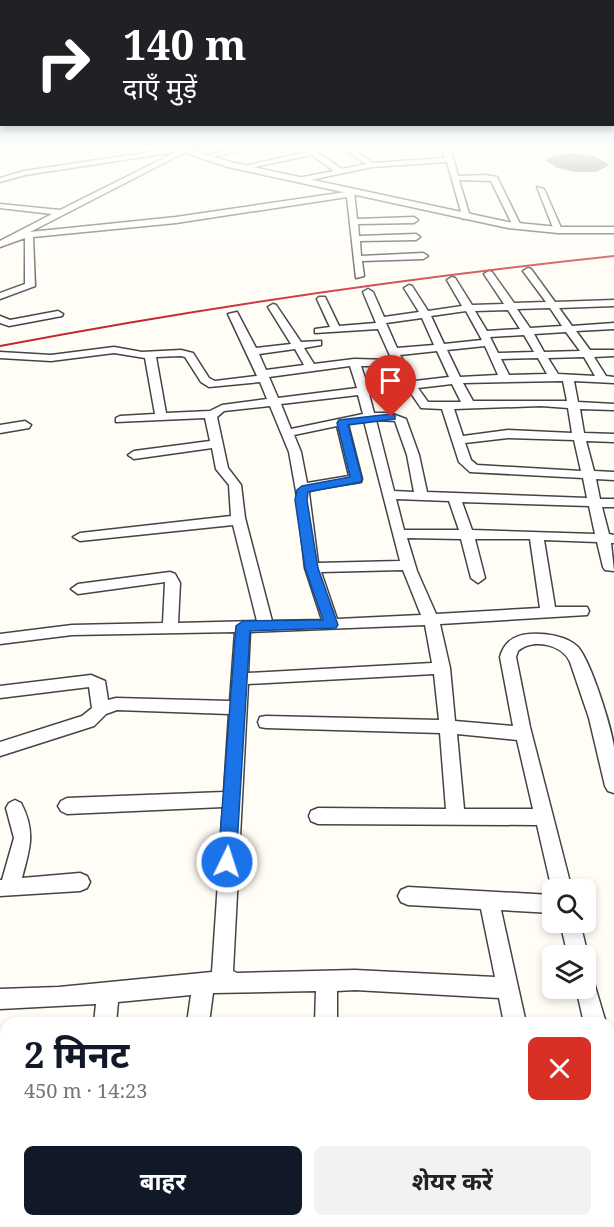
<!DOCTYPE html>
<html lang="hi">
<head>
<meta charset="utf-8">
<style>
  body { margin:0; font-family:"Noto Serif","Noto Sans Devanagari",serif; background:#f2f2f2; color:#222; height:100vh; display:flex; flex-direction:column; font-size:22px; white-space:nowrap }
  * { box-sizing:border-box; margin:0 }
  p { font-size:20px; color:#767676 }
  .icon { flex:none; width:33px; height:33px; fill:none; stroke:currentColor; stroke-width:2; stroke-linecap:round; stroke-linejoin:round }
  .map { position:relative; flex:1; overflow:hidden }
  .panel { position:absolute; left:0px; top:1017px; width:615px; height:210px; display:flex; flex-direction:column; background:#fff; border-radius:18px 18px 0 0; box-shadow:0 3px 9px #0003 }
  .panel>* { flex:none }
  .guide { position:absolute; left:0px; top:0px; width:615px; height:126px; box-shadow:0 3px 9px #0003; background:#202124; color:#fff; overflow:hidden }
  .fabs { position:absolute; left:542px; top:879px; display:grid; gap:12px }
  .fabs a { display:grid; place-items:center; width:54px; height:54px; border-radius:9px; background:#fff; box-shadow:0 3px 9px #0003; font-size:30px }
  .pin { position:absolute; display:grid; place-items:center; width:51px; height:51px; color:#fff; margin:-62px -26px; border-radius:50% 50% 50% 0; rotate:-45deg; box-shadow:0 0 6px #0007 }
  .pin .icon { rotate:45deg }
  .me { position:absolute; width:66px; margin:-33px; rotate:4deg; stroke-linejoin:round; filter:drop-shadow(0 0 4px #0008) }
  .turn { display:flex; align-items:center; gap:21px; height:126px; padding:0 24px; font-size:27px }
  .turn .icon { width:78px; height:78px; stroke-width:2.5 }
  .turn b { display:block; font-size:42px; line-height:51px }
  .round { display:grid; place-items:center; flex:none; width:63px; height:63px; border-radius:9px; background:#f2f2f2 }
  .summary { display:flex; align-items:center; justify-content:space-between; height:102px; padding:0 24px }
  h1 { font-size:36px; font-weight:700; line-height:45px; color:#111827 }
  .action { display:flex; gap:12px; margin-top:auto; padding:12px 24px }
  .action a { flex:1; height:69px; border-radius:9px; background:#111827; color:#fff; font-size:24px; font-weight:700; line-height:69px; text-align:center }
  .action a+a { background:#f2f2f2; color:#222 }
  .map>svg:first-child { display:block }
  .building { fill:#5a524d }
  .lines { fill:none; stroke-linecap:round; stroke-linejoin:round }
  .minor-casing { stroke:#444; stroke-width:3 }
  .tertiary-casing { stroke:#444; stroke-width:3 }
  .minor { fill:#fff; fill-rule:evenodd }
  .tertiary { fill:#fff; fill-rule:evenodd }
  .rail { stroke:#c4262e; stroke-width:2 }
  .route { fill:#1a73e8; stroke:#114b97; stroke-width:1.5 }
</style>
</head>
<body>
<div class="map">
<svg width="614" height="1227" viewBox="0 0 614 1227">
  <rect width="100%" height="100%" fill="#fffdf5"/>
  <path class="building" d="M 569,153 L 595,156 L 610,165 L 596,172 L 576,172 L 557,168 L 545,160 L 554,156 Z"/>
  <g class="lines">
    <g class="minor-casing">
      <g id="minor">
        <path d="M 186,147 L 195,147 L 30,232 L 176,217 L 346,192 L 350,189 L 354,191 L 357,219 L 414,217 L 418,220 L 414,223 L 358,224 L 359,236 L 416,234 L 420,237 L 416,240 L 360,241 L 361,256 L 423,253 L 428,256 L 423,259 L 362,261 L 364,276 L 356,278 L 347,197 L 176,223 L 33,237 L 35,286 L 0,299 L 0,293 L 25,284 L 25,238 L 0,247 L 0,241 L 52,214 L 0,208 L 0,204 L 60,210 L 176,152 L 25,175 L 0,182 L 0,178 L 24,171 L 177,148 L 181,150 Z"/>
        <path d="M 241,147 L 256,147 L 203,159 L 199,157 Z"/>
        <path d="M 301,147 L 309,147 L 342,169 L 366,164 L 341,147 L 349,147 L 373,163 L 445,158 L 442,147 L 450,147 L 458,176 L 485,175 L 497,177 L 521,226 L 514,228 L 491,181 L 459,180 L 470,217 L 463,219 L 447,162 L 372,167 L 301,182 L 298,182 L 298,178 L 334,171 L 312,155 L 244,169 L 240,167 L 307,152 Z"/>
        <path d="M 523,147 L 531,147 L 531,148 L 527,150 Z"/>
        <path d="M 537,187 L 544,189 L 562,230 L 561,232 L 554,230 Z"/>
        <path d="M 528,268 L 531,269 L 555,302 L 614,300 L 614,306 L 559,308 L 572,326 L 614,323 L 614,329 L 576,331 L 590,350 L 614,350 L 614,356 L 594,357 L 606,376 L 614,377 L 614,383 L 574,381 L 578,402 L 614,404 L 614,410 L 580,409 L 584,433 L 614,434 L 614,442 L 586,441 L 594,471 L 614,472 L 614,480 L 596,479 L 600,499 L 614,499 L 614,507 L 602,507 L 609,534 L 614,535 L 614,543 L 611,543 L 614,571 L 605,570 L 603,567 L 597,542 L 544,540 L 555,607 L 587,607 L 589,611 L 587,615 L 440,624 L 450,668 L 455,721 L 513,726 L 500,657 C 504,642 514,635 530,634 C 545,633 567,636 578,647 C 591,662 611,726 614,747 C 614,762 614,778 614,793 L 608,791 L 605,786 L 589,718 L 570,662 C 562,644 532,638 518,651 L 516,657 L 530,727 L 572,890 L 552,890 L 537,825 L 318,824 L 311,821 L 309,816 L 311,811 L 318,808 L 446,809 L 440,733 L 266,728 L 260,727 L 258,722 L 260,717 L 266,716 L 439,720 L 434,674 L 248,684 L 233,971 L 237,973 L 355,970 L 495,977 L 481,909 L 408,905 L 401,902 L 398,896 L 401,890 L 408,887 L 552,895 L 552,913 L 501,910 L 526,1023 L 504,1023 L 499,998 L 355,990 L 337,991 L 337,1023 L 315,1023 L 316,991 L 213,993 L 209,1023 L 187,1023 L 191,995 L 118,1002 L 116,1023 L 94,1023 L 96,1004 L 0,1009 L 0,989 L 59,987 L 212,972 L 223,807 L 67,814 L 61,811 L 58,806 L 61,801 L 67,798 L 224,792 L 229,714 L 117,710 L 106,714 L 94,726 L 0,756 L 0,742 L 82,716 L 92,708 L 89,687 L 0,698 L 0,686 L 91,675 L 105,681 L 108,700 L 116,698 L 230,701 L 235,632 L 72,635 L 0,644 L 0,634 L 72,625 L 163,623 L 165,582 L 78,594 L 71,589 L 78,584 L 170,572 L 175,574 L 180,583 L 178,623 L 257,621 L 233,525 L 80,541 L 73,537 L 80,533 L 231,516 L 229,485 L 216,469 L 212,448 L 134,459 L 128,455 L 134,451 L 210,441 L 205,418 L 116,422 L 116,418 L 120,416 L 155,414 L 145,358 L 114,353 L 51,361 L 0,358 L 0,352 L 51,355 L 114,347 L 142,352 L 181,350 L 193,353 L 209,378 L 215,381 L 257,376 L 228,314 L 237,312 L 256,348 L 291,344 L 268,307 L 273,304 L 276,305 L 301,342 L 321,341 L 321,345 L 304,348 L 314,364 L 354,359 L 392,360 L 378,329 L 315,333 L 315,329 L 330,327 L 317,299 L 319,297 L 325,297 L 339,326 L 376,323 L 363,292 L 368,289 L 373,292 L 384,317 L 419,312 L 404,288 L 409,285 L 412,286 L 428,311 L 462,306 L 447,280 L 452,277 L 455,278 L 472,305 L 504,304 L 484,274 L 489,271 L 492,272 L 514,303 L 546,302 L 523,271 ZM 550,308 L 562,326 L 530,328 L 517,309 ZM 508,310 L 520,329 L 487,331 L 475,311 ZM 466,311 L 482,340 L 444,344 L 431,316 ZM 422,318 L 434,345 L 397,348 L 386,323 ZM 566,332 L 580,351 L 544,352 L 534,334 ZM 524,335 L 534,352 L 498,353 L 490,337 ZM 485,346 L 498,375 L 460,377 L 447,350 ZM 295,349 L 304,365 L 266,370 L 259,354 ZM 437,351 L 449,377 L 415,381 L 400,355 ZM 181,356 L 185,357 L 201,382 L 209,387 L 260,382 L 267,399 L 222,405 L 210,411 L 166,413 L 156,357 ZM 584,357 L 595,376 L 558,374 L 548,358 ZM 538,358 L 547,374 L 509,375 L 501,359 ZM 350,366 L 357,388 L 278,398 L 269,377 ZM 361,366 L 395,366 L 404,383 L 368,387 ZM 563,381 L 567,401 L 473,401 L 463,383 ZM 452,384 L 461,402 L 428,402 L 418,388 ZM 408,389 L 421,408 L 442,409 L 459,462 L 470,472 L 583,478 L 587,498 L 427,492 L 419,455 L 406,419 L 390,413 L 374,413 L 369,394 ZM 358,395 L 363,414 L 291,429 L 281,404 ZM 270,406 L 289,452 L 296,491 L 305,568 L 322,620 L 272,621 L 245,518 L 241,485 L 228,468 L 217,417 L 224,411 ZM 541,406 L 568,408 L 572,433 L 508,430 L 463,436 L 454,409 ZM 376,420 L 395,421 L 407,455 L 414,492 L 394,491 ZM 364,421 L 400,561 L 318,563 L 309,493 L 311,490 L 361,482 L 362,479 L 348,424 ZM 337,426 L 349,476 L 307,483 L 301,452 L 294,435 ZM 508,438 L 574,440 L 581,471 L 477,465 L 471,460 L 465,443 ZM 396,499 L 449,501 L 459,530 L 404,530 ZM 462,502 L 589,506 L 595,534 L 472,530 ZM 407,538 L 461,539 L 471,578 L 478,583 L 485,578 L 475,539 L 530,539 L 540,608 L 436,614 L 417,571 ZM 403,570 L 421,615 L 337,619 L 321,572 ZM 425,625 L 432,663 L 248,673 L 250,632 ZM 457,734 L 517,740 L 533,809 L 464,809 Z"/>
        <path d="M 58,311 L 63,314 L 62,316 L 9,326 L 0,323 L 0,316 L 10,320 Z"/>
        <path d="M 25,421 L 31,425 L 29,428 L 0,433 L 0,425 Z"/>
        <path d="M 15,800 L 21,803 C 36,832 30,848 22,878 L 80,873 L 87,876 L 90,882 L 87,888 L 80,891 L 0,896 L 0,880 L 2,880 L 14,838 L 6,808 L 9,803 Z"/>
        <path d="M 560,922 L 580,922 L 588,956 L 585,963 L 585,956 L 568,956 Z"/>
        <path d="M 585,973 L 592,976 L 606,1023 L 584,1023 L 576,988 L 585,988 Z"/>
        <path d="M 609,1077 L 614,1079 L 614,1124 L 609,1122 Z"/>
        <path d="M 609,1201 L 614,1202 L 614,1227 L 599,1221 L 609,1221 Z"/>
        <path d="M 308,1221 L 387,1221 L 390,1227 L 311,1227 Z"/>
        <path d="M 417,1221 L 457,1221 L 460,1227 L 414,1227 Z"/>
        <path d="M 531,1221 L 557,1221 L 558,1227 L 532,1227 Z"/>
      </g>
    </g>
    <g class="tertiary-casing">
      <path id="tertiary" d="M 169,147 L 183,147 L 230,162 L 508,222 L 558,227 L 614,227 L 614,233 L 558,233 L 508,228 L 228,167 Z"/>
    </g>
    <use href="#minor" class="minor"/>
    <use href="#tertiary" class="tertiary"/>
    <path class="rail" d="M 0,346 C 204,307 408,278 614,256"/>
  </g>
  <linearGradient id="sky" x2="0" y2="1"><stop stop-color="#95c6ee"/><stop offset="0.46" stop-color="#fffefa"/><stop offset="1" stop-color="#fffefa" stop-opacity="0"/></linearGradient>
  <rect width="614" height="319" fill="url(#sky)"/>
  <path class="route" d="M 391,414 L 395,415 L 395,419 L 348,425 L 362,479 L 361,482 L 308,492 L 307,500 L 318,568 L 338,625 L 336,628 L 250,631 L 236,862 L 233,868 L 227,870 L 221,868 L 218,862 L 236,626 L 243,621 L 323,620 L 305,568 L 295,500 L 297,490 L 302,486 L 350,477 L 337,423 L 339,420 Z"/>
</svg>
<div class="fabs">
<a><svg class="icon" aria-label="search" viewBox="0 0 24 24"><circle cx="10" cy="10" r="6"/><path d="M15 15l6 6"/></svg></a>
<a><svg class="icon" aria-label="layers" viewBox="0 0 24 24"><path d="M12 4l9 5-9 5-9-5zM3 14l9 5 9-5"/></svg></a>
</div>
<div class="pin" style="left:391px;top:417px;background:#d93025"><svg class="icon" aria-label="arrive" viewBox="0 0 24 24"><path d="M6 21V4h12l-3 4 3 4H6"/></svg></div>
<svg class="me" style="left:227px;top:862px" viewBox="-20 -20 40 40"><circle r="17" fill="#1a73e8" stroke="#fff" stroke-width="3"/><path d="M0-11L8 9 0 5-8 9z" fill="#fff"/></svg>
<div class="guide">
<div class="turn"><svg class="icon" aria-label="right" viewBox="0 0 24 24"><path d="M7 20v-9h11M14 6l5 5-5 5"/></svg><div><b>140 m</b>दाएँ मुड़ें</div></div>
</div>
<section class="panel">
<div class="summary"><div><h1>2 मिनट</h1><p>450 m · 14:23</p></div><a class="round" style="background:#d93025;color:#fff"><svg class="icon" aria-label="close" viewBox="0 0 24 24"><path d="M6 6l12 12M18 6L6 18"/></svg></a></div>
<div class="action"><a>बाहर</a><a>शेयर करें</a></div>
</section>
</div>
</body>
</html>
